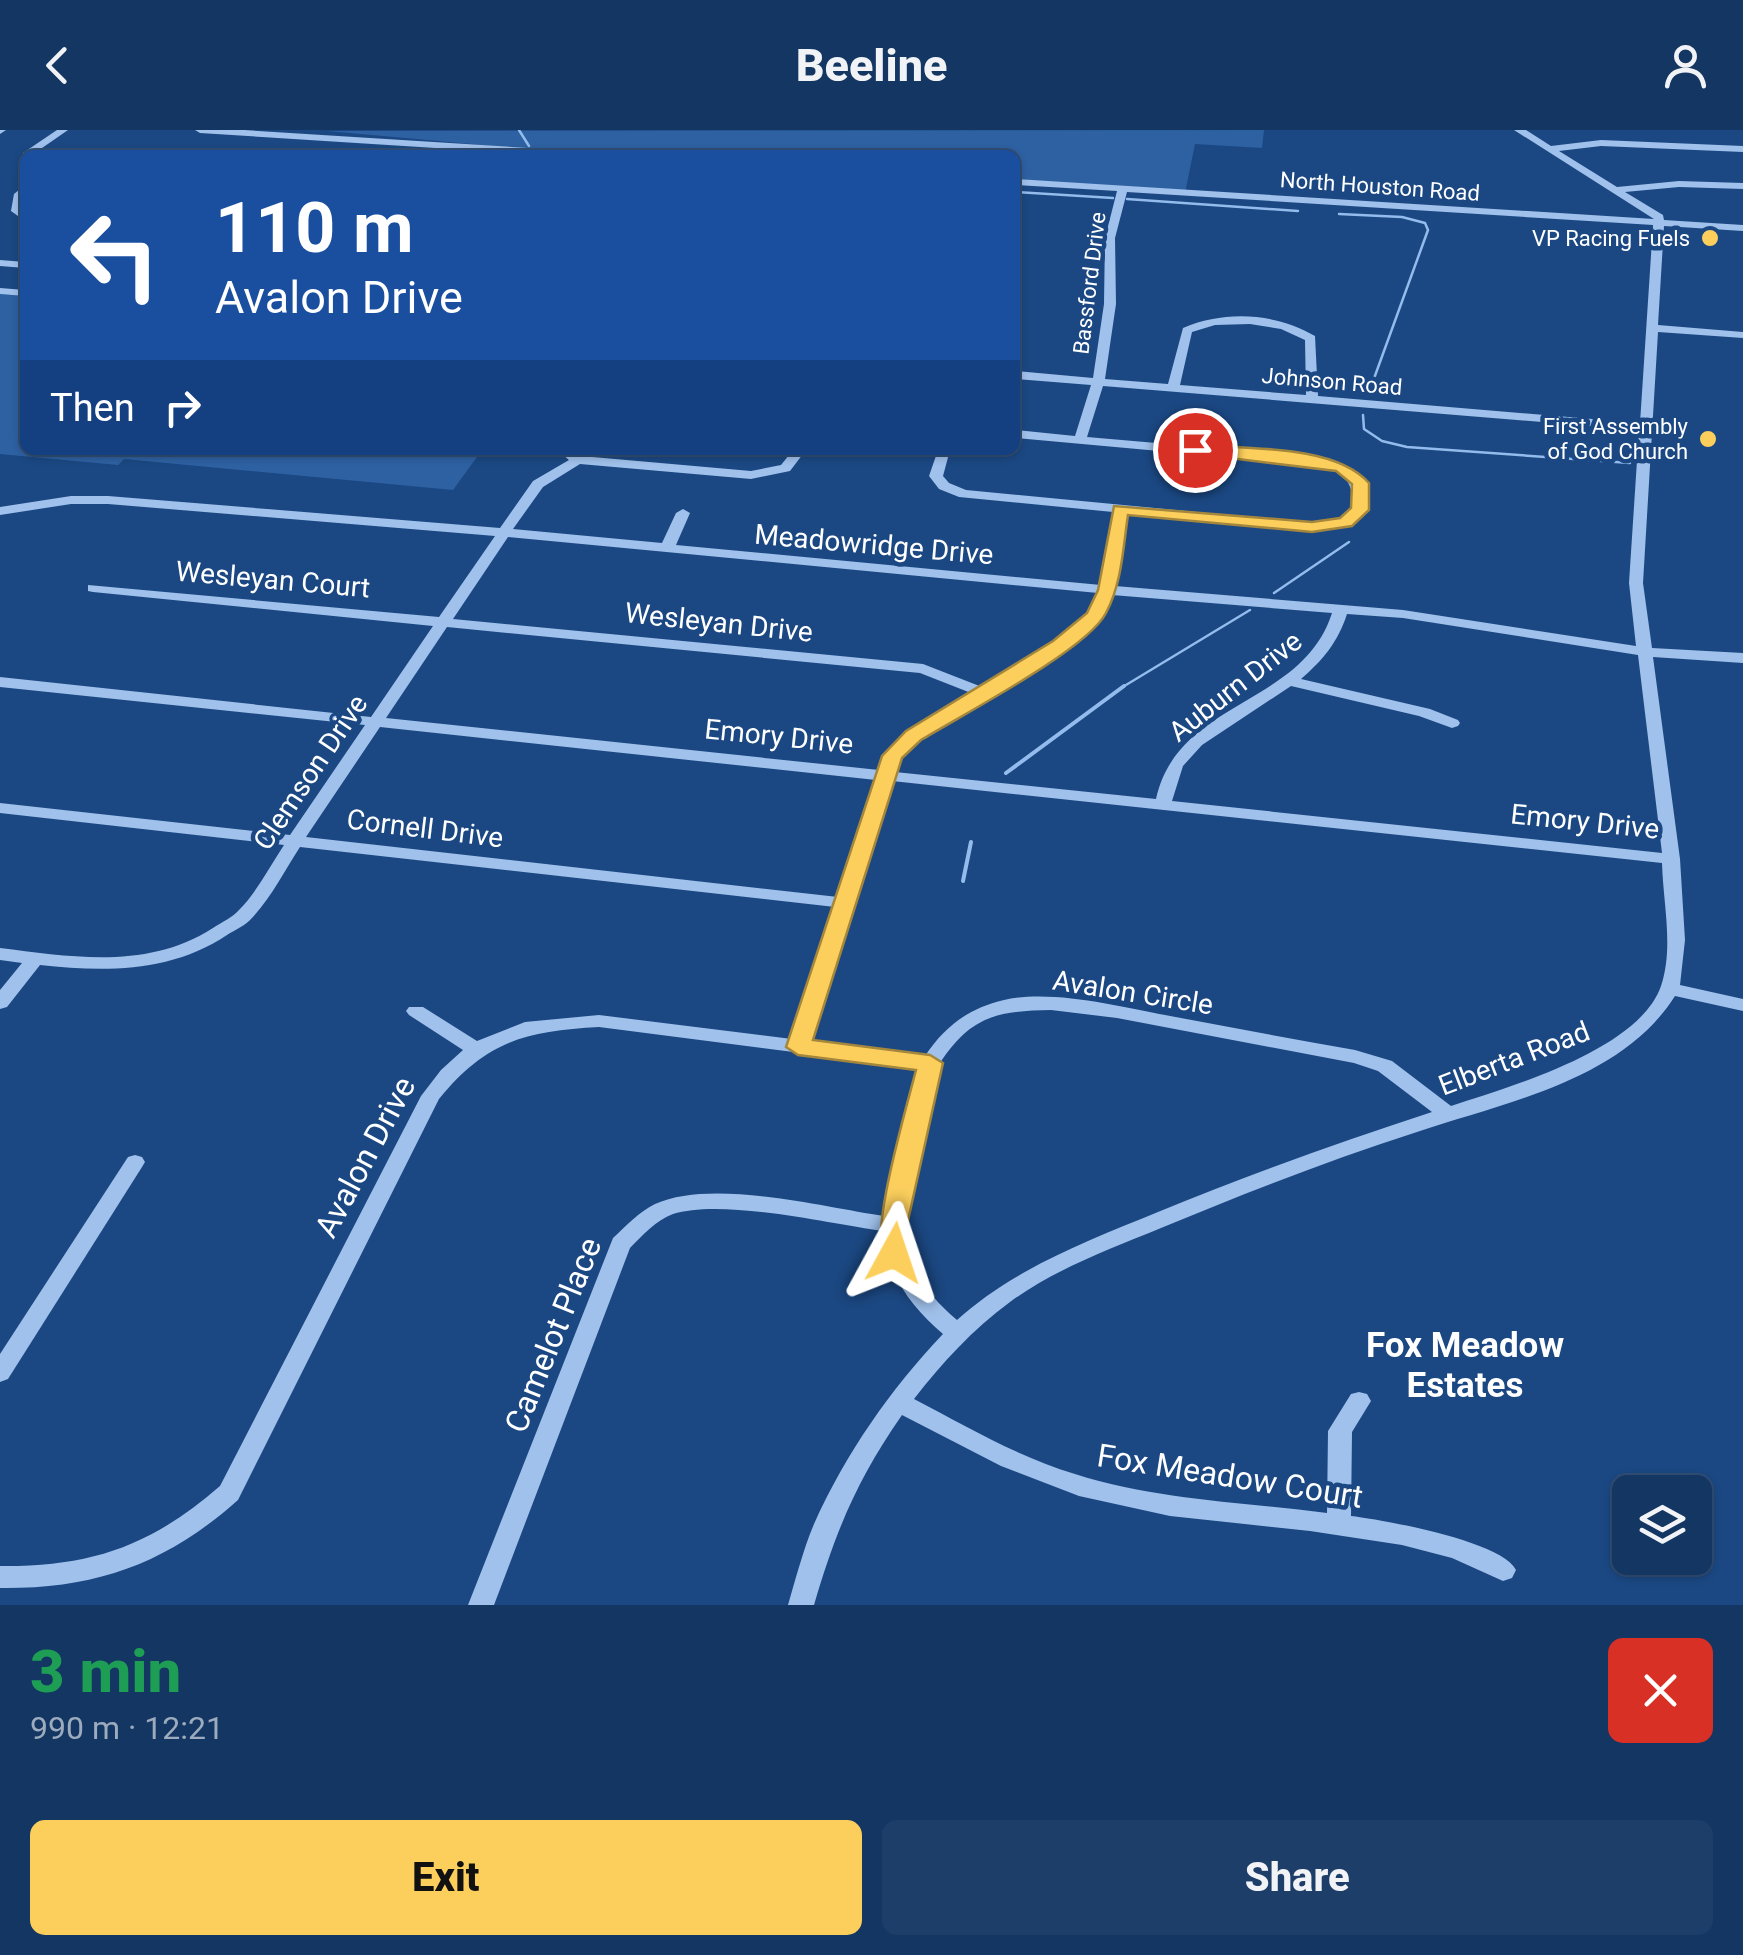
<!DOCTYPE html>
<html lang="en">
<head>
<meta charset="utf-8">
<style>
  body { margin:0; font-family:Roboto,sans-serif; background:#1d3e68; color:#f1f3f6; height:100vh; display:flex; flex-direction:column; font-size:38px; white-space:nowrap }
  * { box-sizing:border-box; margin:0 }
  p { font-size:32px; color:#9dabbe }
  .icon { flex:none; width:55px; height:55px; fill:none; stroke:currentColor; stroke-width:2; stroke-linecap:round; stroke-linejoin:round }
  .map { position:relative; height:1475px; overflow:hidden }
  .drawer { display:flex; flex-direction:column; background:#143662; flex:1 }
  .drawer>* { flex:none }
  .top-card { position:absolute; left:20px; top:20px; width:1000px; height:305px; border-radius:15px; box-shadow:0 2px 8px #0004,0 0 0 2px #335077; background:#1a4fa0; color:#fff; overflow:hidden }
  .buttons { position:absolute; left:1612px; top:1345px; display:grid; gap:20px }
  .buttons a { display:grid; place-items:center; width:100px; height:100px; border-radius:15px; background:#143662; box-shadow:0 2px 8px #0004,0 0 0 2px #335077; font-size:50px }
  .pin { position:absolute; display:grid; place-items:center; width:85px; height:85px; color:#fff; margin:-42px; border:5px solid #fff; border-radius:50%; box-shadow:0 2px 10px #0007 }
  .me { position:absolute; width:110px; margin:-55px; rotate:5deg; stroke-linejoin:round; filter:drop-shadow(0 0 8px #0008) }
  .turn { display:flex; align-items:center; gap:35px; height:210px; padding:0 30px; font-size:45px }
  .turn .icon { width:130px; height:130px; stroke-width:2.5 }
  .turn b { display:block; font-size:70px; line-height:85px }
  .then { display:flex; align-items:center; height:95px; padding:0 30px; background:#0003; gap:20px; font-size:38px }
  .round { display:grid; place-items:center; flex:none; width:105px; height:105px; border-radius:15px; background:#1d3e68 }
  .overview { display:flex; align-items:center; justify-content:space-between; height:170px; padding:0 30px }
  h1 { font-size:60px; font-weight:800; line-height:75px; color:#1e9e55 }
  .action { display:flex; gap:20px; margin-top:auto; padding:20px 30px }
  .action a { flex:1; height:115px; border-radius:15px; background:#fccf5d; color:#111; font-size:40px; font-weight:800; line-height:115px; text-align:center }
  .action a+a { background:#1d3e68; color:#f1f3f6 }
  header { display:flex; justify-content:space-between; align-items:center; height:130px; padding:0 30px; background:#143662; font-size:45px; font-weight:800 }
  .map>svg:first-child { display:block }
  .green { fill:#2e61a2 }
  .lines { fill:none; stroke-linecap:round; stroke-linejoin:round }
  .stream-far1 { stroke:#93bced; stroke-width:2.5 }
  .stream { stroke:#93bced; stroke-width:4 }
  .minor { fill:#a0c1eb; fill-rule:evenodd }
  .route { fill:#fccf5d; stroke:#a4873c; stroke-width:2.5 }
  .poi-dot { fill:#fccf5d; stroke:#1b4883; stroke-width:4 }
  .labels { text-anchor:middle; stroke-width:9; stroke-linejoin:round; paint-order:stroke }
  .far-street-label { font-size:22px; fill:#fff; stroke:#1b4883 }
  .far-poi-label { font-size:22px; fill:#fff; stroke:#1b4883; text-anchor:end }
  .street-label { font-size:28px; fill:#fff; stroke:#1b4883 }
  .near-street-label { font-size:32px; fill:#fff; stroke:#1b4883 }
  .near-neighbourhood-label { font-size:35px; font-weight:bold; fill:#fff; stroke:#1b4883 }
</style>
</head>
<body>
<header><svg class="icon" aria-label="back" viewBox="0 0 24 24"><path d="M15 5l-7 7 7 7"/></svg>Beeline<svg class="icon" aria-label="person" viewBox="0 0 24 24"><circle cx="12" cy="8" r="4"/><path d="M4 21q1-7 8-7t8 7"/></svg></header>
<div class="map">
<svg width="1743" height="1475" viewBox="0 0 1743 1475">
  <rect width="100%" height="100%" fill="#1b4883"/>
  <g class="green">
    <path d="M 1264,0 L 1262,18 L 1195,14 L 1185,63 L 1015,52 L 1015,25 L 592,25 L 328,1 Z"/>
    <path d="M 0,164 L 25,166 L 25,320 L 482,320 L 453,360 L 124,329 L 118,335 L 0,324 Z"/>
  </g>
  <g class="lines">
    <g class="stream-far1">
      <path d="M 519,0 L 529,16"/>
      <path d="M 1015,62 L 1113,68"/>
      <path d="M 1127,69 L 1298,81"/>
      <path d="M 1339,84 L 1402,87 L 1425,93 L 1428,100 L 1368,265"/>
      <path d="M 1363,285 L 1364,299 L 1382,311 L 1407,317 L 1630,333"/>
      <path d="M 1274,463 L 1349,412"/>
      <path d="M 1121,558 L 1250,480"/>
    </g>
    <g class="stream">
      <path d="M 1006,643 L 1124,556"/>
      <path d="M 963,751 L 971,712"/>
    </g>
    <g class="minor">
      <path d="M 0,0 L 6,0 L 0,4 Z"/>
      <path d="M 57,0 L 68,0 L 32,25 L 23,27 L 23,23 Z"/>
      <path d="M 195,0 L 244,0 L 591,22 L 596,25 L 546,25 L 200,3 Z"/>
      <path d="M 1514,0 L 1526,0 L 1551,16 L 1601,10 L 1743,16 L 1743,22 L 1601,16 L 1559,21 L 1617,57 L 1679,51 L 1743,53 L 1743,59 L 1679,57 L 1625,62 L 1663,85 L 1664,90 L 1743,95 L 1743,101 L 1664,96 L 1658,195 L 1743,202 L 1743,208 L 1658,202 L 1643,453 L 1652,518 L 1743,523 L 1743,533 L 1653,527 L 1680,729 L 1685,810 L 1680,855 L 1743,869 L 1743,881 L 1675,866 C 1621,951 1506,972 1417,1002 C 1330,1030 1245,1063 1161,1098 C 1110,1119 1055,1139 1010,1172 C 973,1199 942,1233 914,1269 C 966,1296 1018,1327 1075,1344 C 1156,1370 1243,1372 1327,1383 L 1328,1301 L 1351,1264 L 1359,1262 L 1367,1264 L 1371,1271 L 1352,1302 L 1351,1386 C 1384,1390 1502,1411 1516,1440 L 1512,1448 L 1503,1451 L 1452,1428 L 1402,1415 L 1310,1401 L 1170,1386 L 1079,1366 L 1001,1336 L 902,1285 C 857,1350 836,1400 814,1475 L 788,1475 C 796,1448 803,1420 814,1394 C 846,1323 890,1260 943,1204 C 911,1177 887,1144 883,1101 C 830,1094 722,1068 673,1084 C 656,1090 642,1106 630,1118 L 494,1475 L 468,1475 L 613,1108 C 626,1096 639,1082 655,1074 C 712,1048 823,1077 884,1086 L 919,938 L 599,897 C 526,901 486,911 439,969 L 238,1370 C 166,1434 96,1459 0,1458 L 0,1436 C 91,1437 151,1416 220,1356 L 421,966 L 441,940 L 463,920 L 409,885 L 406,881 L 409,877 L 423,877 L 477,911 L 525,892 L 599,885 L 792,909 L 835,777 L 300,717 C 285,740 271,768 252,788 C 246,795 235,800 227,805 C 170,843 104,842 40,835 L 7,877 L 0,879 L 0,860 L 22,833 L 0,830 L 0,818 C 72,827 148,840 213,798 C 222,792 233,787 239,780 C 257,762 270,736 284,715 L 0,683 L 0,673 L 290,705 L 365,595 L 0,557 L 0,547 L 371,587 L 433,496 L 93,462 L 88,461 L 88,455 L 439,487 L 495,406 L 108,374 L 71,374 L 0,385 L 0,377 L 71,366 L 108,366 L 500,398 L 533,351 L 569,330 L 557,320 L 572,320 L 581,326 L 751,341 L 781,335 L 793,320 L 806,320 L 790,341 L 751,349 L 580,334 L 543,357 L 513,399 L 662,413 L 676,383 L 683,379 L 690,383 L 676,415 L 1101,455 L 1113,382 L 959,367 L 939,359 L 929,346 L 938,320 L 950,320 L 943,346 L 949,353 L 966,360 L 1312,393 L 1341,389 L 1353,379 C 1353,355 1348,345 1326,336 L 1015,308 L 1015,300 L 1075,306 L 1091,255 L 1015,249 L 1015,241 L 1093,248 L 1104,174 L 1105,108 L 1117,61 L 1015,55 L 1015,49 L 1654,89 ZM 1127,62 L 1653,95 L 1640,293 L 1318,266 L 1315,206 C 1276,183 1225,180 1183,198 L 1168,254 L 1105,249 L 1116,174 L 1115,108 ZM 1250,194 L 1281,199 L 1305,210 L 1306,265 L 1180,255 L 1192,202 L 1215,195 ZM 1103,256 L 1639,300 L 1629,453 L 1636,516 L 1403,480 L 1115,456 L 1126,383 L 1312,401 L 1350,395 L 1367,380 C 1366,351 1356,337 1328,328 L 1087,307 ZM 508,407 L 1098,463 L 1089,484 L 1055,512 L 982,557 L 923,534 L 453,489 ZM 1112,465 L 1332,483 C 1302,577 1178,569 1156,669 L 895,642 L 900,628 L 919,609 L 1065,518 L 1100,489 ZM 1347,484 L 1403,488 L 1638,525 L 1662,723 L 1172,671 L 1183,636 L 1202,615 L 1291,556 L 1419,586 L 1452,598 L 1458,596 L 1460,593 L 1458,590 L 1430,579 L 1301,549 C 1323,530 1338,512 1347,484 ZM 447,497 L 920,543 L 971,563 C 939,583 892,602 879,640 L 386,588 ZM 380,597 L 876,650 L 838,767 L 306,707 ZM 892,651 L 1662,733 C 1663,773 1674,817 1661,856 C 1639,920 1509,957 1451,976 L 1392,931 L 1355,920 C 1292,909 1228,897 1165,885 C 1118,876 1051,859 1004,870 C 969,878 945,896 925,926 L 811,911 ZM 1051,880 L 1117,888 L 1354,933 L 1378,941 L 1432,982 C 1340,1012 1248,1045 1158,1082 C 1087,1111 1015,1138 957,1190 C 926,1164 908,1137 904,1095 L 940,933 C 971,886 997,881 1051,880 Z"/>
      <path d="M 25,55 L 21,80 L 25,83 L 25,91 L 11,81 L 14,64 Z"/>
      <path d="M 0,130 L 25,132 L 25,138 L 0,136 Z"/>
      <path d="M 0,158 L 25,160 L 25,166 L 0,164 Z"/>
      <path d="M 135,1025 L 142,1027 L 145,1032 L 142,1037 L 8,1249 L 0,1252 L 0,1224 L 128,1027 Z"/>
    </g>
  </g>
  <path class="route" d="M 1195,315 C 1245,319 1335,314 1369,353 L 1369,380 L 1352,396 L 1312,402 L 1128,385 C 1123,418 1122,453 1106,483 C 1087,520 960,586 921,610 L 902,628 L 813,910 L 930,925 L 943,933 L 907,1095 L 908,1123 L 904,1130 L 894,1134 L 884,1130 C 869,1103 907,976 916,940 L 798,925 L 786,917 L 882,626 L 906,601 L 1053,511 L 1087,483 L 1098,460 L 1114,376 L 1312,392 L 1340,388 L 1351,378 L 1352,354 L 1336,341 L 1189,323 L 1189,316 Z"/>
  <g class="poi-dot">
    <circle cx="1710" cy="108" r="10"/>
    <circle cx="1708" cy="309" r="10"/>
  </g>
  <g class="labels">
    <g class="far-street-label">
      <text transform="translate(1380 56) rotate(4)" y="8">North Houston Road</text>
      <text transform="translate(1089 153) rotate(-83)" y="8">Bassford Drive</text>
      <text transform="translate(1332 251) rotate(5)" y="8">Johnson Road</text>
    </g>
    <g class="far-poi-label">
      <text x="1690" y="116">VP Racing Fuels</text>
      <text x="1688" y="304">First Assembly<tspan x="1688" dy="25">of God Church</tspan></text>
    </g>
    <g class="street-label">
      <text transform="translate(874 414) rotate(5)" y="10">Meadowridge Drive</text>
      <text transform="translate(273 449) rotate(5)" y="10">Wesleyan Court</text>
      <text transform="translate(719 492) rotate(6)" y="10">Wesleyan Drive</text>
      <text transform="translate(1235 556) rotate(-38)" y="10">Auburn Drive</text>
      <text transform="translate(779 606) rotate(6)" y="10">Emory Drive</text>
      <text transform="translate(310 642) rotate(-56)" y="10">Clemson Drive</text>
      <text transform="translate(1585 691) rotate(6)" y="10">Emory Drive</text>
      <text transform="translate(425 698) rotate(7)" y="10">Cornell Drive</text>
      <text transform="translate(1133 862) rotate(9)" y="10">Avalon Circle</text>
      <text transform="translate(1514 928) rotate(-21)" y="10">Elberta Road</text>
    </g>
    <g class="near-street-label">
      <text transform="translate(365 1027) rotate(-62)" y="11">Avalon Drive</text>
      <text transform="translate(553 1205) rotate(-68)" y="11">Camelot Place</text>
      <text transform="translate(1230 1346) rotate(9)" y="11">Fox Meadow Court</text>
    </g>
    <g class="near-neighbourhood-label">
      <text x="1465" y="1227">Fox Meadow<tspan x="1465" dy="40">Estates</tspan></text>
    </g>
  </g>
</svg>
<div class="buttons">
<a><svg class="icon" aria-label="layers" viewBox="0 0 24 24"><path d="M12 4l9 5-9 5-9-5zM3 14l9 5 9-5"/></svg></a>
</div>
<div class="pin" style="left:1195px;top:320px;background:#d93025"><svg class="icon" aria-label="arrive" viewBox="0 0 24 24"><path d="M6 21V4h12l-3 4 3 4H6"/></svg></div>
<svg class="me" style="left:894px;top:1123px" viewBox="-20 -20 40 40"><path d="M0-17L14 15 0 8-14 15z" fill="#fccf5d" stroke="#fff" stroke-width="4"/></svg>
<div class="top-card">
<div class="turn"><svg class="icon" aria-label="left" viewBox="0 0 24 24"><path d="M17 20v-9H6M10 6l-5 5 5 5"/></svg><div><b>110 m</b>Avalon Drive</div></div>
<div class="then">Then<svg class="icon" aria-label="right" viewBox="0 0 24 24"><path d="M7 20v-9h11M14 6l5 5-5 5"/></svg></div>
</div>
</div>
<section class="drawer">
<div class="overview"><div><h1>3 min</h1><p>990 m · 12:21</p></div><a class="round" style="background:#d93025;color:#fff"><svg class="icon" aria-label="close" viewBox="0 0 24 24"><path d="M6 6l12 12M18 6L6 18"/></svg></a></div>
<div class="action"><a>Exit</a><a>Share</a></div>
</section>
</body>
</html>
